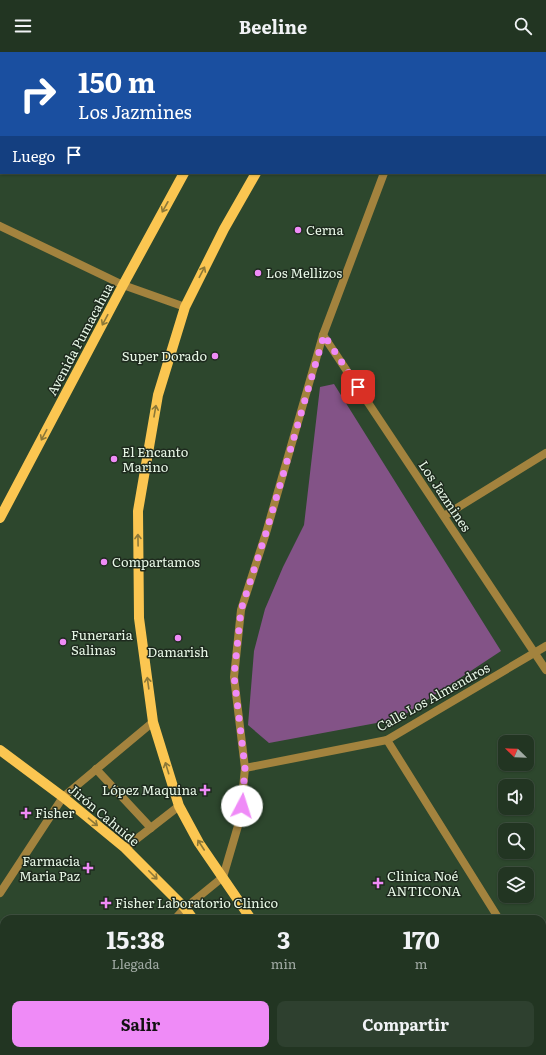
<!DOCTYPE html>
<html lang="es">
<head>
<meta charset="utf-8">
<style>
  body { margin:0; font-family:Literata,serif; background:#2e402f; color:#f1f3f6; height:100vh; display:flex; flex-direction:column; font-size:15px; white-space:nowrap }
  * { box-sizing:border-box; margin:0 }
  p { font-size:13px; color:#a2aba5 }
  .icon { flex:none; width:22px; height:22px; fill:none; stroke:currentColor; stroke-width:2; stroke-linecap:round; stroke-linejoin:round }
  .map { position:relative; flex:1; overflow:hidden }
  .sheet { position:absolute; left:0px; top:863px; width:546px; height:140px; display:flex; flex-direction:column; background:#223522; border-radius:12px 12px 0 0; box-shadow:0 1px 3px #0004,0 0 0 1px #3f5040 }
  .sheet>* { flex:none }
  .top-card { position:absolute; left:0px; top:0px; width:546px; height:122px; box-shadow:0 1px 3px #0004,0 0 0 1px #3f5040; background:#1a4fa0; color:#fff; overflow:hidden }
  .needle { width:26px; rotate:293deg }
  .buttons { position:absolute; left:498px; top:683px; display:grid; gap:8px }
  .buttons a { display:grid; place-items:center; width:36px; height:36px; border-radius:8px; background:#223522; box-shadow:0 1px 3px #0004,0 0 0 1px #3f5040; font-size:20px }
  .pin { position:absolute; display:grid; place-items:center; width:34px; height:34px; color:#fff; margin:-17px; border-radius:8px; box-shadow:0 2px 6px #0006 }
  .me { position:absolute; width:44px; margin:-22px; rotate:5deg; stroke-linejoin:round; filter:drop-shadow(0 0 3px #0008) }
  .turn { display:flex; align-items:center; gap:14px; height:84px; padding:0 12px; font-size:18px }
  .turn .icon { width:52px; height:52px; stroke-width:2.5 }
  .turn b { display:block; font-size:28px; line-height:34px }
  .then { display:flex; align-items:center; height:38px; padding:0 12px; background:#0003; gap:8px; font-size:15px }
  .eta { display:flex; justify-content:space-evenly; align-items:center; height:68px; text-align:center }
  .eta b { font-size:24px; font-weight:700; line-height:28px }
  .button { display:flex; gap:8px; margin-top:auto; padding:8px 12px }
  .button a { flex:1; height:46px; border-radius:8px; background:#ef8bf7; color:#111; font-size:16px; font-weight:700; line-height:46px; text-align:center }
  .button a+a { background:#2e402f; color:#f1f3f6 }
  header { display:flex; justify-content:space-between; align-items:center; height:52px; padding:0 12px; background:#223522; font-size:18px; font-weight:700 }
  .map>svg:first-child { display:block }
  .built { fill:#315131 }
  .green { fill:#835387 }
  .lines { fill:none; stroke-linecap:round; stroke-linejoin:round }
  .lane { stroke:#a3833e; stroke-width:8 }
  .street { stroke:#a3833e; stroke-width:8 }
  .secondary { stroke:#dba728; stroke-width:8 }
  .primary { stroke:#fbc651; stroke-width:10 }
  .oneway { stroke:#8c7838 }
  .route { stroke:#ef8bf7; stroke-width:7; stroke-dasharray:0 12.6 }
  .poi-dot { fill:#ef8bf7; stroke:#1e2a1e; stroke-width:1.5 }
  .labels { text-anchor:middle; stroke-width:3; stroke-linejoin:round; paint-order:stroke }
  .poi-label { font-size:13px; fill:#e8f8e7; stroke:#1e2a1e; text-anchor:start }
  .street-label { font-size:13px; fill:#e8f8e7; stroke:#1e2a1e }
</style>
</head>
<body>
<header><svg class="icon" aria-label="menu" viewBox="0 0 24 24"><path d="M4 6h16M4 12h16M4 18h16"/></svg>Beeline<svg class="icon" aria-label="search" viewBox="0 0 24 24"><circle cx="10" cy="10" r="6"/><path d="M15 15l6 6"/></svg></header>
<div class="map">
<svg width="546" height="1003" viewBox="0 0 546 1003">
  <rect width="100%" height="100%" fill="#2d472d"/>
  <path class="built" d="M 38,0 L 223,0 L 41,1 Z"/>
  <path class="green" d="M 334,332 L 501,599 L 398,667 L 269,691 L 248,673 L 254,599 L 265,557 L 283,515 L 304,473 L 320,335 Z"/>
  <g class="lines">
    <g class="lane">
      <path d="M 96,717 L 151,776"/>
      <path d="M 63,745 L 153,670"/>
      <path d="M 125,796 L 179,754"/>
    </g>
    <g class="street">
      <path d="M 507,1 L 508,0"/>
      <path d="M 0,174 L 123,233 L 185,255"/>
      <path d="M 323,283 L 546,618"/>
      <path d="M 444,464 L 546,401"/>
      <path d="M 387,688 L 499,867"/>
      <path d="M 245,716 L 387,688 L 546,594"/>
      <path d="M 0,841 L 63,745"/>
      <path d="M 175,867 L 185,856 L 223,825 L 240,767 L 245,716 L 234,625 L 241,558 L 266,481 L 323,283 L 384,121"/>
      <path d="M 542,935 L 546,941"/>
      <path d="M 542,979 L 546,976"/>
      <path d="M 75,1003 L 77,999"/>
      <path d="M 502,1003 L 508,999"/>
    </g>
    <g class="secondary">
      <path d="M 438,0 L 439,1"/>
      <path d="M 489,0 L 490,1"/>
      <path d="M 545,46 L 546,46"/>
      <path d="M 545,93 L 546,94"/>
    </g>
    <g class="primary">
      <path d="M 261,1 L 261,0"/>
      <path d="M 338,1 L 338,0"/>
      <path d="M 0,466 L 123,233 L 184,121"/>
      <path d="M 0,698 L 63,745 L 125,796 L 185,856 L 193,867"/>
      <path d="M 251,867 L 199,791 L 179,754 L 153,670 L 139,566 L 138,459 L 158,343 L 185,255 L 224,177 L 256,121"/>
      <path d="M 282,999 L 285,1003"/>
      <path d="M 339,999 L 342,1003"/>
    </g>
  </g>
  <defs><path id="oneway-shaft" d="M-6 0H5M1.5-3L5.5 0L1.5 3" fill="none" stroke-width="1.6" stroke-linecap="round" stroke-linejoin="round"/></defs>
  <g class="oneway">
    <use href="#oneway-shaft" transform="translate(165 155) rotate(119)"/>
    <use href="#oneway-shaft" transform="translate(202 220) rotate(-63)"/>
    <use href="#oneway-shaft" transform="translate(105 268) rotate(118)"/>
    <use href="#oneway-shaft" transform="translate(155 359) rotate(-80)"/>
    <use href="#oneway-shaft" transform="translate(44 383) rotate(118)"/>
    <use href="#oneway-shaft" transform="translate(138 488) rotate(-91)"/>
    <use href="#oneway-shaft" transform="translate(148 631) rotate(-98)"/>
    <use href="#oneway-shaft" transform="translate(167 716) rotate(-107)"/>
    <use href="#oneway-shaft" transform="translate(93 770) rotate(40)"/>
    <use href="#oneway-shaft" transform="translate(201 793) rotate(-123)"/>
    <use href="#oneway-shaft" transform="translate(153 823) rotate(45)"/>
  </g>
  <g class="lines">
    <path class="route" d="M 242,754 L 245,716 L 234,624 L 241,558 L 266,481 L 324,283 L 358,335"/>
  </g>
  <g class="poi-dot">
    <circle cx="298" cy="178" r="4"/>
    <circle cx="258" cy="221" r="4"/>
    <circle cx="215" cy="304" r="4"/>
    <circle cx="114" cy="407" r="4"/>
    <circle cx="104" cy="510" r="4"/>
    <circle cx="178" cy="586" r="4"/>
    <circle cx="63" cy="590" r="4"/>
    <path d="M203 732h4v4h4v4h-4v4h-4v-4h-4v-4h4z"/>
    <path d="M24 755h4v4h4v4h-4v4h-4v-4h-4v-4h4z"/>
    <path d="M86 810h4v4h4v4h-4v4h-4v-4h-4v-4h4z"/>
    <path d="M376 825h4v4h4v4h-4v4h-4v-4h-4v-4h4z"/>
    <path d="M104 845h4v4h4v4h-4v4h-4v-4h-4v-4h4z"/>
  </g>
  <g class="labels">
    <g class="poi-label">
      <text x="306" y="183">Cerna</text>
      <text x="266" y="226">Los Mellizos</text>
      <text x="207" y="309" text-anchor="end">Super Dorado</text>
      <text x="122" y="405">El Encanto<tspan x="122" dy="15">Marino</tspan></text>
      <text x="112" y="515">Compartamos</text>
      <text x="71" y="588">Funeraria<tspan x="71" dy="15">Salinas</tspan></text>
      <text x="178" y="605" text-anchor="middle">Damarish</text>
      <text x="197" y="743" text-anchor="end">López Maquina</text>
      <text x="35" y="766">Fisher</text>
      <text x="80" y="814" text-anchor="end">Farmacia<tspan x="80" dy="15">Maria Paz</tspan></text>
      <text x="387" y="829">Clinica Noé<tspan x="387" dy="15">ANTICONA</tspan></text>
      <text x="115" y="856">Fisher Laboratorio Clinico</text>
    </g>
    <g class="street-label">
      <text transform="translate(80 287) rotate(-62)" y="5">Avenida Pumacahua</text>
      <text transform="translate(445 444) rotate(56)" y="5">Los Jazmines</text>
      <text transform="translate(433 645) rotate(-29)" y="5">Calle Los Almendros</text>
      <text transform="translate(104 763) rotate(40)" y="5">Jirón Cahuide</text>
    </g>
  </g>
</svg>
<div class="buttons">
<a><svg class="needle" viewBox="-14 -14 28 28"><path d="M0-13l5 13h-10z" fill="#e53935"/><path d="M0 13l5-13h-10z" fill="#a2aba5"/></svg></a>
<a><svg class="icon" aria-label="sound" viewBox="0 0 24 24"><path d="M4 9h4l5-4v14l-5-4H4zM17 9q2 3 0 6"/></svg></a>
<a><svg class="icon" aria-label="search" viewBox="0 0 24 24"><circle cx="10" cy="10" r="6"/><path d="M15 15l6 6"/></svg></a>
<a><svg class="icon" aria-label="layers" viewBox="0 0 24 24"><path d="M12 4l9 5-9 5-9-5zM3 14l9 5 9-5"/></svg></a>
</div>
<div class="pin" style="left:358px;top:335px;background:#d93025"><svg class="icon" aria-label="arrive" viewBox="0 0 24 24"><path d="M6 21V4h12l-3 4 3 4H6"/></svg></div>
<svg class="me" style="left:242px;top:754px" viewBox="-20 -20 40 40"><circle r="19" fill="#fff"/><path d="M0-13L10 11 0 6-10 11z" fill="#ef8bf7"/></svg>
<div class="top-card">
<div class="turn"><svg class="icon" aria-label="right" viewBox="0 0 24 24"><path d="M7 20v-9h11M14 6l5 5-5 5"/></svg><div><b>150 m</b>Los Jazmines</div></div>
<div class="then">Luego<svg class="icon" aria-label="arrive" viewBox="0 0 24 24"><path d="M6 21V4h12l-3 4 3 4H6"/></svg></div>
</div>
<section class="sheet">
<div class="eta">
<div><b>15:38</b><p>Llegada</p></div>
<div><b>3</b><p>min</p></div>
<div><b>170</b><p>m</p></div>
</div>
<div class="button"><a>Salir</a><a>Compartir</a></div>
</section>
</div>
</body>
</html>
